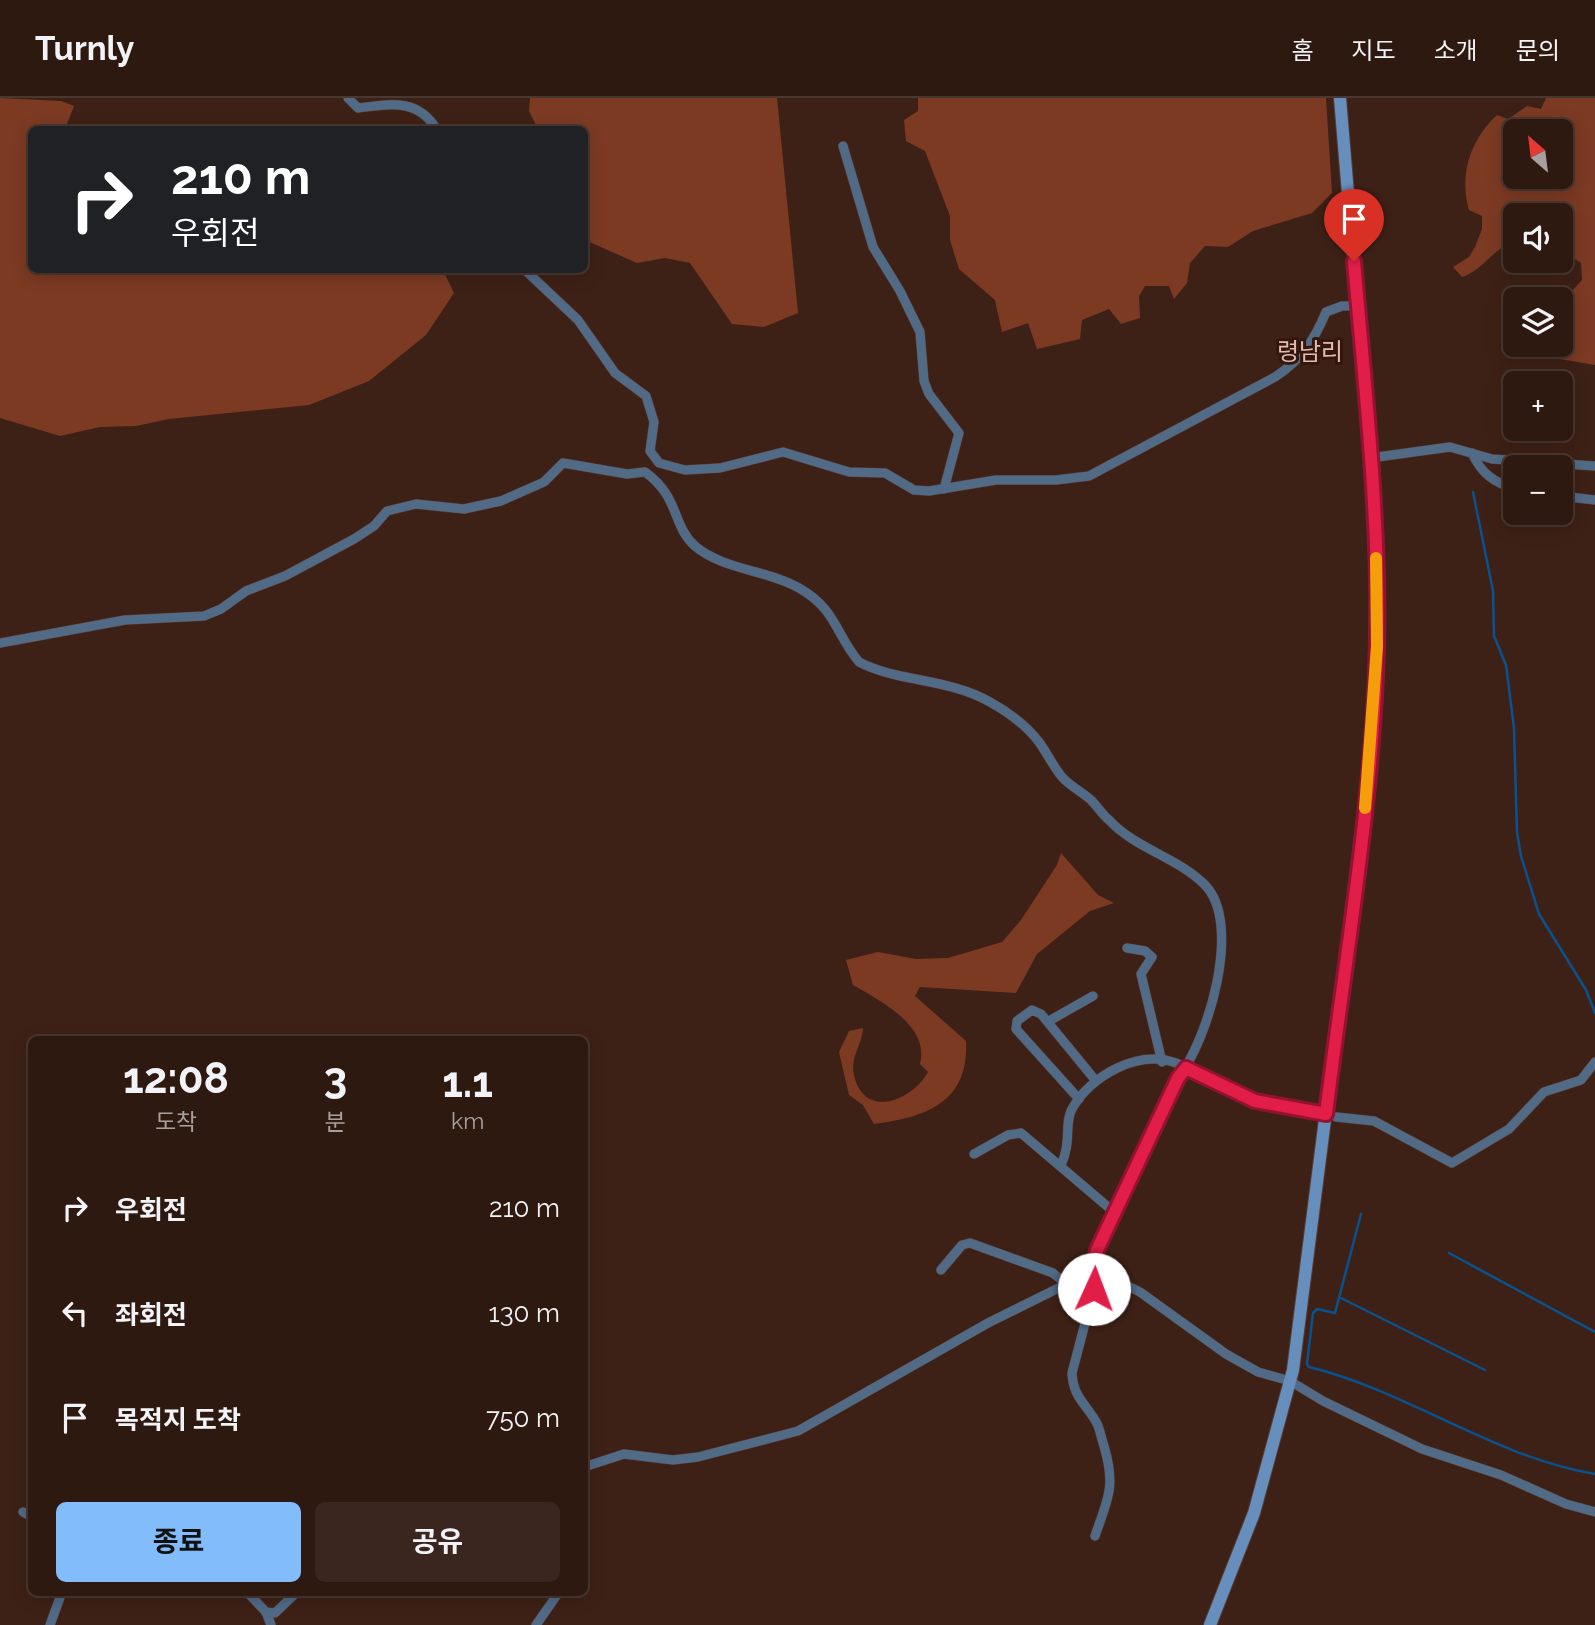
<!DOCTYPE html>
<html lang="ko">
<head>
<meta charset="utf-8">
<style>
  body { margin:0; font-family:Raleway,"Noto Sans KR",sans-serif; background:#3a261e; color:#f1f3f6; height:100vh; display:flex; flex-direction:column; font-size:26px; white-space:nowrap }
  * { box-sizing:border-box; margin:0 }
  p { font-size:23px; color:#a7a09f }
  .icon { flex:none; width:38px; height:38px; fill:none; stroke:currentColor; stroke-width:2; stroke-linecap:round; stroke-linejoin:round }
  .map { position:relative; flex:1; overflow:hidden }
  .details { position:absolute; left:28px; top:938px; width:560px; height:560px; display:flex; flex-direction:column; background:#2e1910; border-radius:10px; box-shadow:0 4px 18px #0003,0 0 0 2px #493830 }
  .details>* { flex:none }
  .hud { position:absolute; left:28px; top:28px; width:560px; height:147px; border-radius:10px; box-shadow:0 4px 18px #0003,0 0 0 2px #493830; background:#202124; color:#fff; overflow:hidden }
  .needle { width:46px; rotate:332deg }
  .tools { position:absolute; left:1503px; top:21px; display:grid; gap:14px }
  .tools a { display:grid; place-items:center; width:70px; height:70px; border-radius:10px; background:#2e1910; box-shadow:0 4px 18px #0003,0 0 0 2px #493830; font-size:35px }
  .pin { position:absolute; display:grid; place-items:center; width:60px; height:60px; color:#fff; margin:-72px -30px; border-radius:50% 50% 50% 0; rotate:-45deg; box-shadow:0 0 7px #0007 }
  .pin .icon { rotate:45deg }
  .me { position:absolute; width:77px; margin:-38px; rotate:2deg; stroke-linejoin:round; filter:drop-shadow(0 0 5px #0008) }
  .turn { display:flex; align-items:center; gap:24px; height:147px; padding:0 28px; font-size:32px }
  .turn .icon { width:91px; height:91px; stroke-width:2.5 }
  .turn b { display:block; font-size:49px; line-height:60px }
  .eta { display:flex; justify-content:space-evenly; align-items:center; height:119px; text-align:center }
  .eta b { font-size:42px; font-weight:700; line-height:49px }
  .cta { display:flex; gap:14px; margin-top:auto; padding:14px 28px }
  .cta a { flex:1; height:80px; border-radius:10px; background:#82bcfa; color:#111; font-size:28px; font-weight:700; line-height:80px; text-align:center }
  .cta a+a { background:#3a261e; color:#f1f3f6 }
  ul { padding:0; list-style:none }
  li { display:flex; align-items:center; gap:21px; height:105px; padding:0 28px }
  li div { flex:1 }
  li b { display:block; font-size:26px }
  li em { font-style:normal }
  header { display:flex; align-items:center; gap:42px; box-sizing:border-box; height:98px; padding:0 35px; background:#2e1910; border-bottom:2px solid #493830 }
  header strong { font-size:33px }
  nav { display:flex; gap:38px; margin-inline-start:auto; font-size:24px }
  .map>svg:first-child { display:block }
  .green { fill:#7c3a23; fill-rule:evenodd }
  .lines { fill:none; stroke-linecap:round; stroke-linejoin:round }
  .stream { stroke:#085290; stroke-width:2.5 }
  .street-casing { stroke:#593d33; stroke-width:10 }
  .secondary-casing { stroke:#593d33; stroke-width:14 }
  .street { stroke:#516b87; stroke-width:9 }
  .secondary { stroke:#668fbd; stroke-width:12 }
  .route-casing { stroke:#92132f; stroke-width:18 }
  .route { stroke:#e11d48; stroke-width:12 }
  .slow { stroke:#f59e0b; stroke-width:12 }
  .labels { text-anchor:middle; stroke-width:6; stroke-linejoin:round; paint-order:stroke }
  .quarter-label { font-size:24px; fill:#e2bbae; stroke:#33170d }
</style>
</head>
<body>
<header>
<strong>Turnly</strong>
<nav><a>홈</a><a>지도</a><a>소개</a><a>문의</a></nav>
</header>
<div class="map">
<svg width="1595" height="1527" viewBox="0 0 1595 1527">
  <rect width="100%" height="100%" fill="#3e2116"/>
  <g class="green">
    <path d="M 0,0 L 61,3 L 74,8 L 65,31 L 32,32 L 32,172 L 443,172 L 454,195 L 426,237 L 369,283 L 309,307 L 169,321 L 136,328 L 100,329 L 60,338 L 0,320 Z"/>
    <path d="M 530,0 L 777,0 L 798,215 L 764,229 L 732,226 L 690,165 L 665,160 L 637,165 L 585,142 L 584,32 L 538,31 L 529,13 Z"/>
    <path d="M 918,0 L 1326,0 L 1332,95 L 1312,115 L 1253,133 L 1228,149 L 1205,148 L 1190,165 L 1187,185 L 1174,201 L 1169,188 L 1145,188 L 1139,198 L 1140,220 L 1121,226 L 1109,211 L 1082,222 L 1080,241 L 1037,251 L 1028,225 L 1002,234 L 995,202 L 959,171 L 950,142 L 950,118 L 925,53 L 906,43 L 904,22 L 918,13 Z"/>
    <path d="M 1546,0 L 1595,0 L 1595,267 L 1548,259 L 1544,247 L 1561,247 L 1561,205 L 1582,182 L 1581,165 L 1561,152 L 1561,117 L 1516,117 L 1515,145 C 1494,148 1484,172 1462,179 L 1453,169 L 1469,159 L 1475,149 L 1482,131 L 1482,118 L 1469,112 C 1459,77 1470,42 1497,17 L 1508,21 L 1527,8 L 1541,11 ZM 1516,33 L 1561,33 L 1561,79 L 1516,79 Z"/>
    <path d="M 1061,755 L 1098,797 L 1114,805 L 1090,813 L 1037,856 L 1016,895 L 920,889 L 915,898 L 966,943 C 969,1005 926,1019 874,1026 L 863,1007 L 849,997 L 839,954 L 849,933 L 863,930 C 862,948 850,958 854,977 C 864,1022 912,1003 928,974 L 920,966 C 930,928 881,903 853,887 L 846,862 L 878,854 L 916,861 L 948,860 L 1002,844 L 1021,822 L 1057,767 Z"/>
  </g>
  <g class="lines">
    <g class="stream">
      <path d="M 1473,394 L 1493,493 L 1494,538 L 1506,567 L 1514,630 L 1517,734 L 1521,758 L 1539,816 L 1586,892 L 1595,915"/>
      <path d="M 1361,1116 L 1335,1215 L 1317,1211 L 1313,1215 L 1307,1266 L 1309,1269 C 1408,1293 1493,1359 1595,1376"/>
      <path d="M 1449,1155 L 1595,1234"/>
      <path d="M 1341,1200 L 1485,1272"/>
    </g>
    <g class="street-casing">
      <g id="street">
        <path d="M 348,0 L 358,10 C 391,6 418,0 437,32"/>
        <path d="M 843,48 L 873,149 L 900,193 L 920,234 L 924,283 L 929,296 L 959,335 L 944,391"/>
        <path d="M 525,172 L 578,222 L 615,275 L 646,298 L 654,324 L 650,353 L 659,365 L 685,372 L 720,370 L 783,354 L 849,374 L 885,375 L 914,392 L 929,393 L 996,382 L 1056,382 L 1089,378 L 1275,279 C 1301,262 1314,243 1326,214 L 1342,208 L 1357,208"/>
        <path d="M 1472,355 C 1481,375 1494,385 1516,391"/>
        <path d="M 1370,360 L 1450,349 L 1492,361 L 1595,368"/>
        <path d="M 1561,398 L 1595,402"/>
        <path d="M 0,545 L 125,522 L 204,518 L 221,511 L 246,493 L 285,478 L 354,441 L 374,428 L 387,413 L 416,406 L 464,411 L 501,403 L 544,384 L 563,365 L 627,376 L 645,374 C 680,399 672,428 695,448 C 723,472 768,472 799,490 C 836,511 835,535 859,564 C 897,584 948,580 990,604 C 1008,614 1026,627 1039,644 C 1047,655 1053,668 1062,679 C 1070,688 1082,694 1091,702 C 1097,708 1102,716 1109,722 C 1136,751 1177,759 1205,787 C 1243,826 1208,942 1178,980 L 1097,1151 L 1095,1172 L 1140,1194 L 1226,1256 L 1258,1274 L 1290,1283 L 1323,1303 L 1422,1351 L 1501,1377 L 1566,1406 L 1595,1414"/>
        <path d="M 1127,850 L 1145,853 L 1152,859 L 1141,876 L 1162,964"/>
        <path d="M 1049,923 L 1093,898"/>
        <path d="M 1079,1001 L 1016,931 L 1017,923 L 1032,912 L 1041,916 L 1096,983"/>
        <path d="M 1336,1019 L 1374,1023 L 1452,1065 L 1509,1031 L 1544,994 L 1581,982 L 1595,964"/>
        <path d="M 974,1056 L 1008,1037 L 1021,1035 L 1114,1114"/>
        <path d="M 1061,1067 C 1072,1044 1064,1025 1072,1011 C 1090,978 1138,951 1176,965 C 1198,974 1216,988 1237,997 C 1265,1008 1297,1013 1326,1016"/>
        <path d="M 941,1172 L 962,1147 L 970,1145 L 1053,1175 L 1065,1185"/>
        <path d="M 584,1369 L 624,1356 L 673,1362 L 698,1359 L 798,1333 L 988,1225 L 1095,1172 L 1094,1191 L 1072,1275 C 1073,1298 1084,1304 1095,1322 C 1100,1329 1101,1340 1104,1348 C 1116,1389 1108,1400 1095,1438"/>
        <path d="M 23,1414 L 32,1419"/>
        <path d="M 247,1494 L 266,1514 L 271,1527"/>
        <path d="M 266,1514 L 275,1515 L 297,1494"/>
        <path d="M 50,1527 L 62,1494"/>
        <path d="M 536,1527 L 559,1494"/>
      </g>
    </g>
    <g class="secondary-casing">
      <path id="secondary" d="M 1210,1527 L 1254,1415 L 1293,1272 L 1365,708 L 1374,611 L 1376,470 L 1372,383 L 1340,0"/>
    </g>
    <use href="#street" class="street"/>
    <use href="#secondary" class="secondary"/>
  </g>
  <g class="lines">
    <g class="route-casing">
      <path id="route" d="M 1094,1191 L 1094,1167 L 1097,1152 L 1178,980 L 1186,970 L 1255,1003 L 1326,1016 C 1345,861 1373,705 1377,549 C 1380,420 1365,291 1354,163"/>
    </g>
    <use href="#route" class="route"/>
    <path class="slow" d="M 1365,710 L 1377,548 L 1376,460"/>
  </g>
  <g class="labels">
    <g class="quarter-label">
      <text x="1310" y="262">령남리</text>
    </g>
  </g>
</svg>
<div class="tools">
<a><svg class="needle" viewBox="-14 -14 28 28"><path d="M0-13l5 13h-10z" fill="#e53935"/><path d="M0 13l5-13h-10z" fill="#a7a09f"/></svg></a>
<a><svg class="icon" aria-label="sound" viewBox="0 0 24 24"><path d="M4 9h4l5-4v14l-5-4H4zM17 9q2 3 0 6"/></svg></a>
<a><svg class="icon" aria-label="layers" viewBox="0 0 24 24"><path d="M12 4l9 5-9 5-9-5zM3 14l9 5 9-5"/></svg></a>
<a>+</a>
<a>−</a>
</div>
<div class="pin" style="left:1354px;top:163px;background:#d93025"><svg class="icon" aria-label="arrive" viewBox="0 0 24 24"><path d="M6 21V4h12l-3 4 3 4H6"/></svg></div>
<svg class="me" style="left:1094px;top:1191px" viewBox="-20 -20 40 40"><circle r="19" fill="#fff"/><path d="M0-13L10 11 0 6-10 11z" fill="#e11d48"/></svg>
<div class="hud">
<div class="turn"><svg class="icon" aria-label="right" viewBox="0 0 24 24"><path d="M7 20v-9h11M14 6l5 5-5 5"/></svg><div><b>210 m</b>우회전</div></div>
</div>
<section class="details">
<div class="eta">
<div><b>12:08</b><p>도착</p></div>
<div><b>3</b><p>분</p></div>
<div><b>1.1</b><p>km</p></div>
</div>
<ul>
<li><svg class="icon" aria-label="right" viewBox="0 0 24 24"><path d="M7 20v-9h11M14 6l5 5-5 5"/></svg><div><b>우회전</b></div><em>210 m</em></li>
<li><svg class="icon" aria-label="left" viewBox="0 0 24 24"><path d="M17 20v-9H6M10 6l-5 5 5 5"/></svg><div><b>좌회전</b></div><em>130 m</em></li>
<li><svg class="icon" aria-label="arrive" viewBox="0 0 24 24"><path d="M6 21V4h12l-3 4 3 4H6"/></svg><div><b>목적지 도착</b></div><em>750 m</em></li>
</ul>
<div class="cta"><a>종료</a><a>공유</a></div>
</section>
</div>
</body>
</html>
